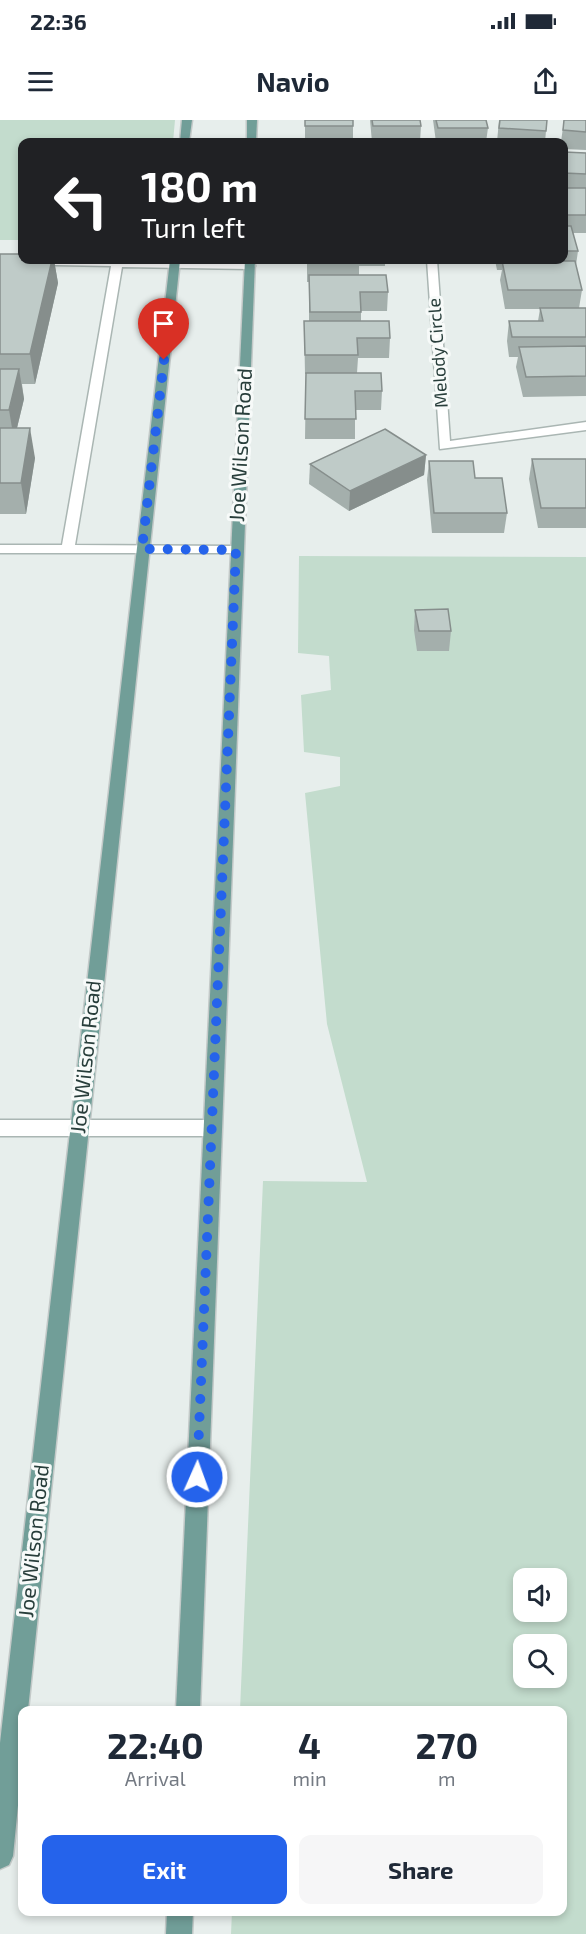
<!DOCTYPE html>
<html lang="en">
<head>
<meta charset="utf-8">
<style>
  body { margin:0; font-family:"Exo 2",sans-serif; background:#f6f6f7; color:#1f2937; height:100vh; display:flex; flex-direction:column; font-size:22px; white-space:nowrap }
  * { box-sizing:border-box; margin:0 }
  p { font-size:20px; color:#747a83 }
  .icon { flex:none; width:33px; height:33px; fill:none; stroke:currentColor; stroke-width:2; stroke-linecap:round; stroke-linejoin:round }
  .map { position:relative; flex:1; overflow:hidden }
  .side { position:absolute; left:18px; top:1586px; width:549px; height:210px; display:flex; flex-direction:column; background:#fff; border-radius:12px; box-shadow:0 3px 9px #0003 }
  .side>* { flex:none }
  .top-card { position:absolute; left:18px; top:18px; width:550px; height:126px; border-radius:12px; box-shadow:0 3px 9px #0003; background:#202124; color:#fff; overflow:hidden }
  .fabs { position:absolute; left:513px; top:1448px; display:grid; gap:12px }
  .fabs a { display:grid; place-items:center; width:54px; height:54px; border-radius:12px; background:#fff; box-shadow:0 3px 9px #0003; font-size:30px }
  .pin { position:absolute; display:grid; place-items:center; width:51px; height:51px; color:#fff; margin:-62px -26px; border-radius:50% 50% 50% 0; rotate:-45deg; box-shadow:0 0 6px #0007 }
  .pin .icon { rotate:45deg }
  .me { position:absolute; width:66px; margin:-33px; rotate:2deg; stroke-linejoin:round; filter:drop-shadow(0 0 4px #0008) }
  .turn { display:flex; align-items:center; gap:21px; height:126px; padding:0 24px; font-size:27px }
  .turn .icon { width:78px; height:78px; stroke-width:2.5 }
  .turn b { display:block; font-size:42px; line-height:51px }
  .eta { display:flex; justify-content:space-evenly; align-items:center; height:102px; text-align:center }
  .eta b { font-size:36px; font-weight:700; line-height:42px }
  .button { display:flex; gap:12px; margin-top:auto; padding:12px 24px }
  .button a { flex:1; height:69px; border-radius:12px; background:#2563eb; color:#fff; font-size:24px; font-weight:700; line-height:69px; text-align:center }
  .button a+a { background:#f6f6f7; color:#1f2937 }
  .status { display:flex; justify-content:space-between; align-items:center; height:42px; padding:0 30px; background:#fff; direction:ltr }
  .status svg { height:16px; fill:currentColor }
  header { display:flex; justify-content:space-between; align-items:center; height:78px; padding:0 24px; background:#fff; font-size:27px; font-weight:700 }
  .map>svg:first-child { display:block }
  .green { fill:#c3dccd; fill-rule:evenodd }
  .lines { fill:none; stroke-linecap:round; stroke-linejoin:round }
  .minor-casing { stroke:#aab6b3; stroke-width:3 }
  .major-casing { stroke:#c3c9c8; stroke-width:3 }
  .minor { fill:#fff; fill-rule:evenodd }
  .major { fill:#719e98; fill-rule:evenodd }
  .wall { fill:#a4afac }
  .shaded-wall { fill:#868e8c }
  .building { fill:#bfcbc8; stroke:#868e8c; stroke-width:1.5 }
  .route { stroke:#2563eb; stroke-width:10; stroke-dasharray:0 18 }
  .labels { text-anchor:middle; stroke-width:6; stroke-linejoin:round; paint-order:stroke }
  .far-street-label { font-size:18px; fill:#283e3b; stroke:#f7faf9 }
  .street-label { font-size:21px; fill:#283e3b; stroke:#f7faf9 }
</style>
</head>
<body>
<div class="status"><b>22:36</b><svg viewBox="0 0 49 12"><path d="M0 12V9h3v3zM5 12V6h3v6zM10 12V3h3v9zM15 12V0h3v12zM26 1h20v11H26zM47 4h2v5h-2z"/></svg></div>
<header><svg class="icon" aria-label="menu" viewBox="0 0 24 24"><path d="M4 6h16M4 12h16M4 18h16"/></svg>Navio<svg class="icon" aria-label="share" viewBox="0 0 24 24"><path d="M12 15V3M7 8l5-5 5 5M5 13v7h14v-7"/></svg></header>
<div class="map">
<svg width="586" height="1814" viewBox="0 0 586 1814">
  <rect width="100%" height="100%" fill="#e7eeec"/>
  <g class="green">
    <path d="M 0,0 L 175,0 L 173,22 L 22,22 L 22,120 L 0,120 Z"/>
    <path d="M 299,436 L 586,437 L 586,1814 L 231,1814 L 232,1791 L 562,1791 L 562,1590 L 240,1590 L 263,1061 L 367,1062 L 327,904 L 305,673 L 340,666 L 340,637 L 304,632 L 301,575 L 331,570 L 329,536 L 298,533 ZM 524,1458 L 556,1458 L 556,1491 L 524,1491 ZM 524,1524 L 556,1524 L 556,1557 L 524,1557 Z"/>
  </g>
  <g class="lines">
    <g class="minor-casing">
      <g id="minor">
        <path d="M 0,138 L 254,144 L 255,146 L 250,149 L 122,147 L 75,425 L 236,426 L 241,427 L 243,430 L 241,433 L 0,433 L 0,425 L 62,425 L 111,146 L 0,144 Z"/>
        <path d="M 427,140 L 437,140 L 450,321 L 586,302 L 586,310 L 440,329 Z"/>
        <path d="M 0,1000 L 211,1000 L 218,1002 L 220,1008 L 218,1014 L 211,1016 L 0,1016 Z"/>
      </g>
    </g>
    <g class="major-casing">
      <g id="major">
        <path d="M 182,0 L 192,0 L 189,22 L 180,22 Z"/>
        <path d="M 247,0 L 257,0 L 256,22 L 247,22 Z"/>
        <path d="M 170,140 L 180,140 L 28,1590 L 22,1590 L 22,1645 L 13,1736 L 9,1745 L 0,1749 L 0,1623 Z"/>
        <path d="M 245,140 L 255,140 L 200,1590 L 176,1590 Z"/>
        <path d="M 167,1791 L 193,1791 L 192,1814 L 166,1814 Z"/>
      </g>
    </g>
    <use href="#minor" class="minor"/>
    <use href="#major" class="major"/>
  </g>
  <g class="wall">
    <path d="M 305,0 L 353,6 L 353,22 L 305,22 Z"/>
    <path d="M 370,0 L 420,0 L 421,6 L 420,22 L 372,22 Z"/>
    <path d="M 433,0 L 486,0 L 488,8 L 486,22 L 436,22 Z"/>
    <path d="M 499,0 L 547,0 L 545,22 L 497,22 Z"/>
    <path d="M 564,0 L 586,0 L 586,30 L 564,29 L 564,22 L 561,22 Z"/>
    <path d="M 564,32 L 586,33 L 586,113 L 573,113 L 578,131 L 576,145 L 582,170 L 579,188 L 586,188 L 586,276 L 523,277 L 516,247 L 518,237 L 509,237 L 507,221 L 509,201 L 538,201 L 540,189 L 505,189 L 500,160 L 502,150 L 497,150 L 495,140 L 564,140 Z"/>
    <path d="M 0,134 L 22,140 L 54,140 L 58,163 L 35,264 L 22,264 L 24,279 L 17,308 L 35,338 L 26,394 L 0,394 Z"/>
    <path d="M 307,140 L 385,140 L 385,146 L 359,146 L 359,155 L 388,172 L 387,191 L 361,191 L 361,201 L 390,218 L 389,238 L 358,238 L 357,253 L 382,271 L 381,290 L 355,290 L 355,319 L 305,319 L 306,254 L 305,254 L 304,201 L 309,201 L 309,162 L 307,162 Z"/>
    <path d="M 426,335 L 424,355 L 349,391 L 309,364 L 310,344 Z"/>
    <path d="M 532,339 L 586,339 L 586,408 L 538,408 L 529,359 Z"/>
    <path d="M 429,341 L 507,393 L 504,413 L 432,413 L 427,360 Z"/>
    <path d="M 415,490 L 451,511 L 449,531 L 417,531 L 414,510 Z"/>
  </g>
  <g class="shaded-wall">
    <path d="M 52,140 L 54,140 L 58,163 L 35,264 L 30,234 Z"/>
    <path d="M 19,249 L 24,279 L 14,320 L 9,290 Z"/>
    <path d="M 30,308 L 35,338 L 26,394 L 21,363 Z"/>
    <path d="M 426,335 L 424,355 L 349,391 L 350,371 Z"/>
  </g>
  <g class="building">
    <rect x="305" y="0" width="48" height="6"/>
    <path d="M 372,0 L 420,0 L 421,6 L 373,6 Z"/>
    <path d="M 436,0 L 486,0 L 488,8 L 438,8 Z"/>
    <path d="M 500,0 L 547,0 L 546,11 L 499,8 Z"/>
    <path d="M 564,0 L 586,0 L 586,12 L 563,10 Z"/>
    <path d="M 564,32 L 586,33 L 586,54 L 564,53 Z"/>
    <rect x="564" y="68" width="22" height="27"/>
    <path d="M 564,106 L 571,106 L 578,131 L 564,131 Z"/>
    <path d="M 0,134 L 22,134 L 22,140 L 52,140 L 30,234 L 0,234 Z"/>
    <rect x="307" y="140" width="52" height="3"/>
    <path d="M 502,141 L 575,141 L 582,170 L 508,170 Z"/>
    <path d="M 309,155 L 386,155 L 388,172 L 360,172 L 361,192 L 310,192 Z"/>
    <path d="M 540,188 L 586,188 L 586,217 L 512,217 L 509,201 L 543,201 Z"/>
    <path d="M 304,201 L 389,201 L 390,218 L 357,218 L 358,235 L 305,235 Z"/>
    <path d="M 586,226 L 586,256 L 526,257 L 519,227 Z"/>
    <path d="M 0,249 L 19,249 L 9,290 L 0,290 Z"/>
    <path d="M 306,253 L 381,253 L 382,271 L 355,271 L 356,299 L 305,299 Z"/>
    <path d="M 0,308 L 30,308 L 21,363 L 0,363 Z"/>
    <path d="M 385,309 L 426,335 L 350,371 L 310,344 Z"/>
    <path d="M 532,339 L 586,339 L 586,388 L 541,388 Z"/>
    <path d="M 429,341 L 473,341 L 475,358 L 502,358 L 507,393 L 434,393 Z"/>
    <path d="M 448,489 L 451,511 L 419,511 L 415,490 Z"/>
  </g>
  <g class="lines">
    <path class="route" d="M 164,240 L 142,429 L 236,430 L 197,1357"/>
  </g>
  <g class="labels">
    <g class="far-street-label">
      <text transform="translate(438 233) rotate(-94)" y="6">Melody Circle</text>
    </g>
    <g class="street-label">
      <text transform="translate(241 325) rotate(-87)" y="7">Joe Wilson Road</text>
      <text transform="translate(86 937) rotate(-84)" y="7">Joe Wilson Road</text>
      <text transform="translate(34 1421) rotate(-84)" y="7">Joe Wilson Road</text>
    </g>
  </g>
</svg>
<div class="fabs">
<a><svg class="icon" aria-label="sound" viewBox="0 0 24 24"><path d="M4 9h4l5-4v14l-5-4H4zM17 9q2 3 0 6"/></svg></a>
<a><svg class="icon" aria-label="search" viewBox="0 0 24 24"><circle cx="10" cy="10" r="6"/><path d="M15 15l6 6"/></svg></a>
</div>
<div class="pin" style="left:164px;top:240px;background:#d93025"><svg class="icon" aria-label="arrive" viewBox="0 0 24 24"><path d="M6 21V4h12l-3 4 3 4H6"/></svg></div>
<svg class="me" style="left:197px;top:1357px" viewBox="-20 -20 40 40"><circle r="17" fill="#2563eb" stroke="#fff" stroke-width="3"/><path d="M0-11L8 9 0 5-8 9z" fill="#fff"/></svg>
<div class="top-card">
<div class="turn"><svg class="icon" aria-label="left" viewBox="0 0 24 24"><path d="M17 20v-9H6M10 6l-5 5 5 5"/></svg><div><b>180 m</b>Turn left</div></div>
</div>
<section class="side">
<div class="eta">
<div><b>22:40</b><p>Arrival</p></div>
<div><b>4</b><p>min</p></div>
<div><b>270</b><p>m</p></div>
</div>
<div class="button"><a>Exit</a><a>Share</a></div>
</section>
</div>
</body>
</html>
